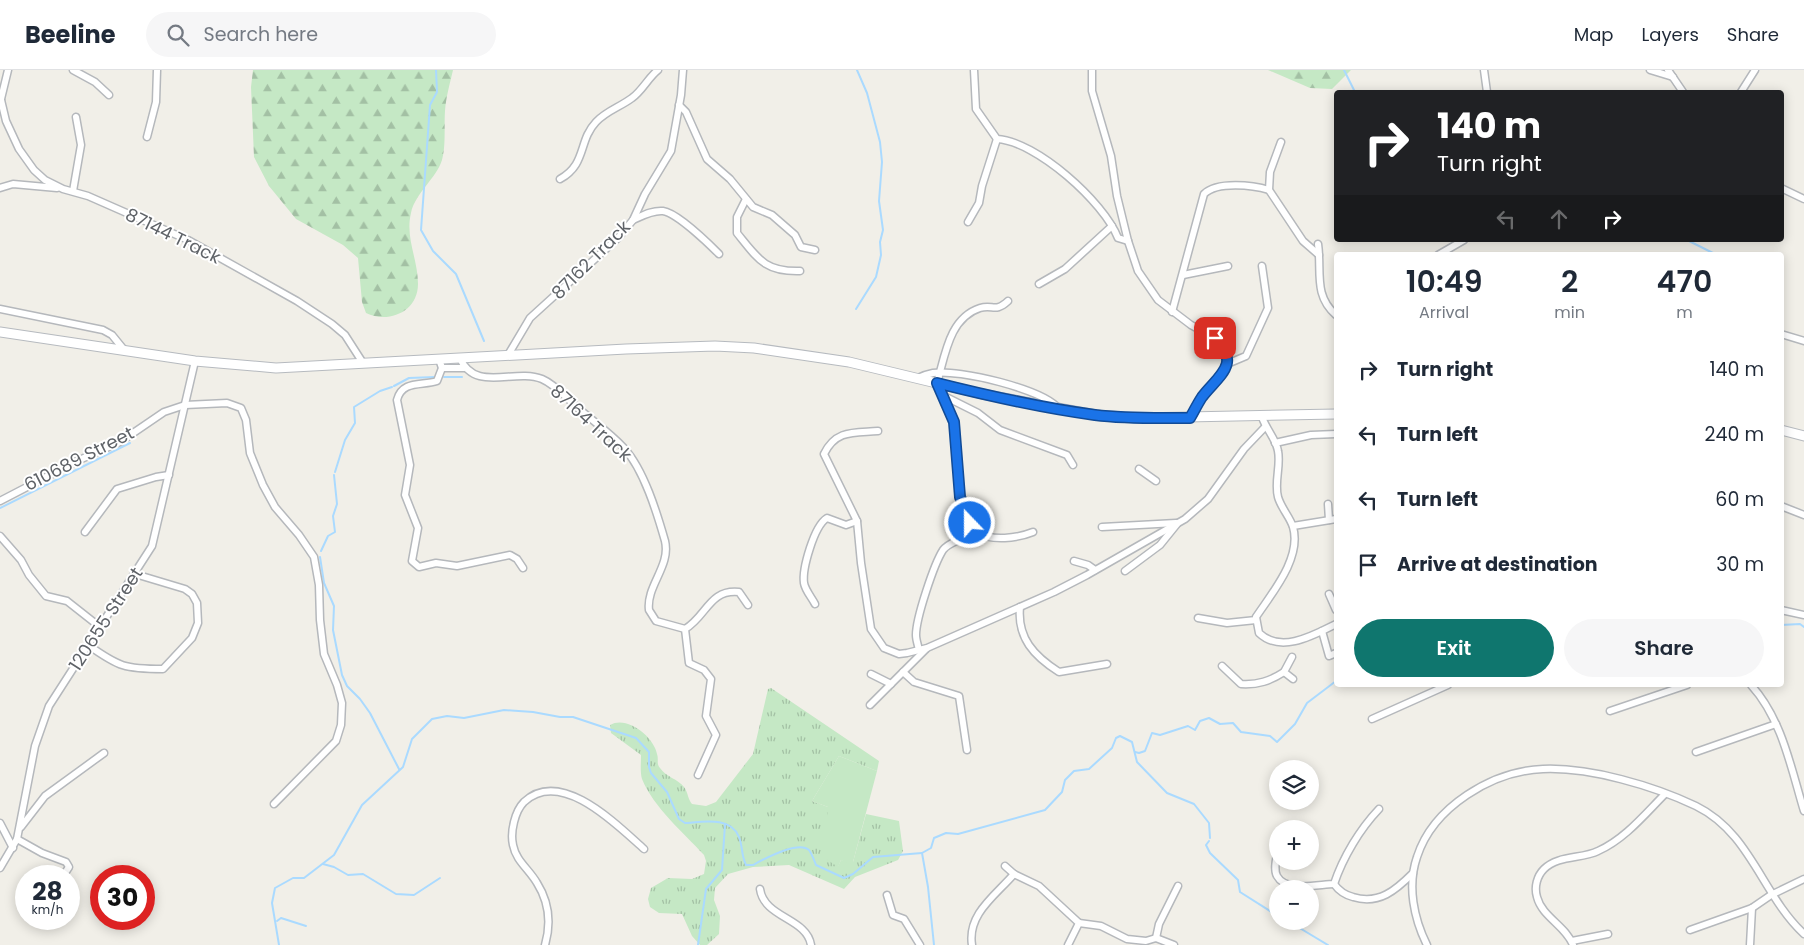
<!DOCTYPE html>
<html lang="en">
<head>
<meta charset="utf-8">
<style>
  body { margin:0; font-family:Poppins,sans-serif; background:#f6f6f7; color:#1f2937; height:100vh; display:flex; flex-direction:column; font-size:19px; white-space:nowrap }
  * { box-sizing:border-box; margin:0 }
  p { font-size:16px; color:#747a83 }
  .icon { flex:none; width:28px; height:28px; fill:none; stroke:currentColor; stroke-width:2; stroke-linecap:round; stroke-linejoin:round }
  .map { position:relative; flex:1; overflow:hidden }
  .panel { position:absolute; left:1334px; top:182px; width:450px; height:435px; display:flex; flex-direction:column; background:#fff; border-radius:5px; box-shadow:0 2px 12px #0003 }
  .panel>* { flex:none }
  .guide { position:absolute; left:1334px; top:20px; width:450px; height:152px; border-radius:5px; box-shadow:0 2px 12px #0003; background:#202124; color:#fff; overflow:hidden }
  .tools { position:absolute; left:1269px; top:690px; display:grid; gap:10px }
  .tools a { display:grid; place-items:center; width:50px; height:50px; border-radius:50%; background:#fff; box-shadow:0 2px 12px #0003; font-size:25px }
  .speed { position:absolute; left:15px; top:795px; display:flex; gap:10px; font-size:25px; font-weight:700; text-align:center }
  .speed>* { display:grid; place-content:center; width:65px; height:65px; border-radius:50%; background:#fff; box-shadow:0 2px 12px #0003; line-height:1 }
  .speed small { font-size:12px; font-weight:400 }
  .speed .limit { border:8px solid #d22; background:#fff; color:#111 }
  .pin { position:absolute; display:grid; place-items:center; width:42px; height:42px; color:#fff; margin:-21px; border-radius:10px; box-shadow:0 2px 8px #0006 }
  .me { position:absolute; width:55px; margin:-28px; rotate:338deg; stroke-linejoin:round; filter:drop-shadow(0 0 4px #0008) }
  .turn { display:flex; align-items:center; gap:18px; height:105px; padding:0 20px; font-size:22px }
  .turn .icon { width:65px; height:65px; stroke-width:2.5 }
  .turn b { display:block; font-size:35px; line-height:42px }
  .lanes { display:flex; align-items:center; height:48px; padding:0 20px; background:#0003; justify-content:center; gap:25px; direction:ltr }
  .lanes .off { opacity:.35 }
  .eta { display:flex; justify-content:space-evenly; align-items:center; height:85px; text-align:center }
  .eta b { font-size:30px; font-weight:600; line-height:35px }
  .button { display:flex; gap:10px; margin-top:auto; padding:10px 20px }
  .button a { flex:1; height:58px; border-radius:30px; background:#0f766e; color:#fff; font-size:20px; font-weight:600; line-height:58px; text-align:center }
  .button a+a { background:#f6f6f7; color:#1f2937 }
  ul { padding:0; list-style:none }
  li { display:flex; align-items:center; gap:15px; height:65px; padding:0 20px }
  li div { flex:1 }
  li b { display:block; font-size:19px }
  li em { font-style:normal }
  header { display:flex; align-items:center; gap:30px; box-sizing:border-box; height:70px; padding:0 25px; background:#fff; border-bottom:1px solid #e0e1e3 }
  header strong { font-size:24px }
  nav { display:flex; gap:28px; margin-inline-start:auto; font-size:18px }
  .search { width:350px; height:45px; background:#f6f6f7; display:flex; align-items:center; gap:12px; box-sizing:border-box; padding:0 18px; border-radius:28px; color:#747a83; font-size:19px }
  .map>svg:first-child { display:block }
  .grass { fill:url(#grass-tufts) }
  .forest { fill:url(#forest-firs) }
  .garden { fill:#c5e8c5 }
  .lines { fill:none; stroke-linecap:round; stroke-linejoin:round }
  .stream { stroke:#aadaff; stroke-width:2 }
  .street-casing { stroke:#b5b8bc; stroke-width:9 }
  .secondary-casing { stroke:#b6babf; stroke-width:11 }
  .street { stroke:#fff; stroke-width:6 }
  .secondary { stroke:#fff; stroke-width:9 }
  .route-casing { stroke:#114b97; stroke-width:12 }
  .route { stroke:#1a73e8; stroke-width:9 }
  .labels { text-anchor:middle; stroke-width:4; stroke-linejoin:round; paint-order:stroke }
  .street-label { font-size:18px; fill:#5f6368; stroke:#fff }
</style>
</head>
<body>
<header>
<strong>Beeline</strong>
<div class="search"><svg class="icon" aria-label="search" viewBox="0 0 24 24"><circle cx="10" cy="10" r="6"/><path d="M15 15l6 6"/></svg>Search here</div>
<nav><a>Map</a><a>Layers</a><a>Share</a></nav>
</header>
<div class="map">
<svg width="1804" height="875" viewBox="0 0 1804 875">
  <defs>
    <pattern id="grass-tufts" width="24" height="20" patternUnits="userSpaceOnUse" patternTransform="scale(1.25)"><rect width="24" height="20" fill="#c5e8c5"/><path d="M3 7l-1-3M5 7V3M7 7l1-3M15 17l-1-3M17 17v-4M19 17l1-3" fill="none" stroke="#a3c0a4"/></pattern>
    <pattern id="forest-firs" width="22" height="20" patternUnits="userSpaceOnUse" patternTransform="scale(1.25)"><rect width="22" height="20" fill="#c5e8c5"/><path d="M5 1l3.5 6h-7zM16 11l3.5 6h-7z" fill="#a3c0a4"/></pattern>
  </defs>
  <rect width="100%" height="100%" fill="#f1efe8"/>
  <path class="grass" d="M 771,618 L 879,691 L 877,701 L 839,686 L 812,731 L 828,737 L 838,796 L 841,790 L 853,792 L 866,744 L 899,751 L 903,781 L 898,790 L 855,807 L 844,819 L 789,795 L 753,797 L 728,804 L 715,818 L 714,830 L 720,846 L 719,864 L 707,875 L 700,875 L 692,866 L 682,844 L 659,843 L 650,837 L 648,829 L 651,818 L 668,808 L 692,809 L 704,804 L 706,791 L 704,785 C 683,762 654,738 642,709 C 640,702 641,693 641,685 L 611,663 L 610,655 C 627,645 654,667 657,684 C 659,689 656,694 660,698 C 666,707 678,709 684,717 C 688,722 688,730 692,734 L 706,736 L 716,732 L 753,684 L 768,619 Z"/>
  <g class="forest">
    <path d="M 253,0 L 453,0 C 450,13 446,27 445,41 C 444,56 446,76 442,90 C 436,109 415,123 411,143 C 405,168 418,189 418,214 C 418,242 388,254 366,243 L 362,232 L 358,188 L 343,175 L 296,149 L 269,116 L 254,87 L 251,17 Z"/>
    <path d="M 1268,0 L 1351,0 L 1332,19 L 1310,18 Z"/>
  </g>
  <path class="garden" d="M 839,686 L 877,701 L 853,792 L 848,793 L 841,790 L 838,797 L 823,787 L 828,737 L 812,731 Z"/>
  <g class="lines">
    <g class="stream">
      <path d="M 436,0 L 437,22 L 430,35 L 421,160 L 433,181 L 456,204 L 484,271"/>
      <path d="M 1344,0 L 1355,22"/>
      <path d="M 1687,170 L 1717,185"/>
      <path d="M 856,239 L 876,207 L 881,185 L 880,172 L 883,160 L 879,131 L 882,92 L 880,72 L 867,23 L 857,0"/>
      <path d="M 444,307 L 462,307"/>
      <path d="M 394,316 L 409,308 L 435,307"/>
      <path d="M 335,402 L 345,370 L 355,353 L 354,337 L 380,321 L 392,317"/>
      <path d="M 0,438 L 130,373"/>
      <path d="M 321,481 L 328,466 L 335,462 L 333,446 L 337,434 L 334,405"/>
      <path d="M 320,487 L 324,513 L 334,536 L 333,560 L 342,605 L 347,616 L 360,629 L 370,643 L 399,699"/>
      <path d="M 1781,555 L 1800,554 L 1804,557"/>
      <path d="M 1135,682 L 1139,683 L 1145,681 L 1152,663 L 1160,665 L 1188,656 L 1195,660 L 1200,651 L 1209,648 L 1220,654 L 1233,653 L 1241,662 L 1270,666 L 1277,672 L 1295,654 L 1307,633 L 1336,611"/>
      <path d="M 1209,771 L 1206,775 L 1210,783 L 1238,810 L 1240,822 L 1278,846"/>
      <path d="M 922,783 L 928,817 L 934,875"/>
      <path d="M 323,794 L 334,797 L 348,805 L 363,804 L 396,824 L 414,825 L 440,808"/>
      <path d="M 277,851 L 281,848 L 306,856"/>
      <path d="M 1288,851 L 1328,875"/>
      <path d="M 279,875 L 272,833 L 275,818 L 293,808 L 304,808 L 334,785 L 362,735 L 403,697 L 412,669 L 432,649 L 447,646 L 464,648 L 504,640 L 533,642 L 560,647 L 573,647 L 636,668 L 649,682 L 649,697 L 651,703 L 667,722 L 679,749 L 685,753 C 702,752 731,746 739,767 C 743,777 741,785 746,795 L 753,795 C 764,789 798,770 809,780 C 812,784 814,790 816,795 L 844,808 L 853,804 L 873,787 L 922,783 L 931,778 L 934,768 L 946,763 L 958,764 L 1045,740 L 1062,722 L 1065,710 L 1074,701 L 1089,699 L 1112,678 L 1116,668 L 1120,666 L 1132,672 L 1137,692 L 1167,723 L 1194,734 L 1209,753 L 1210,768"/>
      <path d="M 698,875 L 706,819 L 722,800 L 725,754"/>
    </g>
    <g class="street-casing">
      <g id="street">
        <path d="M 73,0 L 95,12 L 109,25"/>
        <path d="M 974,0 L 976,39 L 997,69 C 1036,71 1104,132 1118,168 L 1128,171"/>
        <path d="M 1092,0 L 1092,21 L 1111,86 L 1117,126 L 1128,171 L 1138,201 L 1158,230 L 1191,255 L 1215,268 L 1226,281 L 1227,294 L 1224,302 L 1202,327 L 1190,348"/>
        <path d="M 1484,0 L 1487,22"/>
        <path d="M 1650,0 L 1673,7"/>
        <path d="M 1668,0 L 1683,22"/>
        <path d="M 1741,22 L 1755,0"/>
        <path d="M 1,30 L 6,51 L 19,79 L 34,100 L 45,110 L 63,119 L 88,126 L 188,170 L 297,231 L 332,254 L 345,265 L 363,293"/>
        <path d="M 0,33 L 8,0"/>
        <path d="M 679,35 L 686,42 L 707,89 L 730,109 L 753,137 L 772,145 L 795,165 L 801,177 L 815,180"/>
        <path d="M 147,67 L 156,32 L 157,0"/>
        <path d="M 1281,72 L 1270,102 L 1269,120 L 1303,171 L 1319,185"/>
        <path d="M 560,109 C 587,94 578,71 596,52 C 606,41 620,37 632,28 C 642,21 648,8 658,0"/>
        <path d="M 0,118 L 13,114 L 57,118"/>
        <path d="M 1781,118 L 1804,129"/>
        <path d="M 73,121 L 81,75 L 76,47"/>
        <path d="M 746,129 L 737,147 L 737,163 C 758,189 765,202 800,201"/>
        <path d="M 633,150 C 642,146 652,140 663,141 C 677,143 709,174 719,184"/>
        <path d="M 968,152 L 979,133 L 982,116 L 997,69"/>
        <path d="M 1318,174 C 1322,201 1313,225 1336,245"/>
        <path d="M 1438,185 L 1464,170"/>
        <path d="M 1183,205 L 1228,196"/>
        <path d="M 1039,214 L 1065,199 L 1112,156"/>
        <path d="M 0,239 L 103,260 L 112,265 L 125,281"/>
        <path d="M 1172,242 L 1204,124 C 1217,111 1253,115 1269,120"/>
        <path d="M 1781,264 L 1804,271"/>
        <path d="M 508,285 L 530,248 L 619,167 L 633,150 L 645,124 L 671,81 L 681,25 L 683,0"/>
        <path d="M 460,288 C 475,323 514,298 542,309 C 556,315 566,328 578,338 C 593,351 610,363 624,378 C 644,400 657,443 665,471 C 671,496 646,516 649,540 L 656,551 L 685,559 L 689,593 L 704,600 L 711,609 L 706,646 L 716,665 L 698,705"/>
        <path d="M 439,289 L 442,298 L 437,311 C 422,316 402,310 397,330 L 410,395 L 405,425 L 418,458 L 412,491 L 419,497 L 436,493 L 457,496 L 510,485 L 517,489 L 523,498"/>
        <path d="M 1227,294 L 1246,286 L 1268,238 L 1262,196"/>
        <path d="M 442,298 L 464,298"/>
        <path d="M 918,308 C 922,306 928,304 933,303 C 959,299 1043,319 1059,339"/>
        <path d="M 944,326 L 978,343 L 1000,360 L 1067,385 L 1073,395"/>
        <path d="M 1262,347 C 1266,359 1276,369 1278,381 C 1281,396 1274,412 1278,427 C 1281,438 1290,447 1293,457 C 1302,488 1272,523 1256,547 L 1259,563 C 1281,584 1314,565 1336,554"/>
        <path d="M 878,361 C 855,363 836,359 824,384 L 857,451 L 861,493 L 871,559 L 884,578 L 899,584 L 907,583 L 927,578 L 1054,522 L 1087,505 L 1185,449 L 1208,429 L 1244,379 L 1265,357"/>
        <path d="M 1275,373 L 1311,365 L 1336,364"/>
        <path d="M 1139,399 L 1156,411"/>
        <path d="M 0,431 L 77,391 L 120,372 L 164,342 L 185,335 L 227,333 L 241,338 L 246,350 L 250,383 L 263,415 L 275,437 L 299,465 L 314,487 L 319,515 L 320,550 L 324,584 L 337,615 L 342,633 L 341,655 L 336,671 L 274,734"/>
        <path d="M 1328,434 L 1329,450"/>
        <path d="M 1781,436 L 1804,445"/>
        <path d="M 971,451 C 973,454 975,459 978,462 C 991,472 1018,468 1033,462"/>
        <path d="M 1293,456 L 1336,449"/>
        <path d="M 1102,457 L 1176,453"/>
        <path d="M 85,462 L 117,419 L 156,407 L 169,405"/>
        <path d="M 0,466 L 21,490 L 29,505 L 46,526 L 67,531 L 100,557"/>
        <path d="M 1074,491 L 1088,495 L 1095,500"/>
        <path d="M 1125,501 L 1160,475 L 1177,454"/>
        <path d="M 1329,524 L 1336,540"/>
        <path d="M 815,534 C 812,528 805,520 804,513 C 802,499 814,456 827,448 L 846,455 L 857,451"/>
        <path d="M 1020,537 C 1017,568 1034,586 1059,602 L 1107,594"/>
        <path d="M 1781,540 L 1804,545"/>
        <path d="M 1198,548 L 1227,553 L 1256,550"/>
        <path d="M 685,559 C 707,546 709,519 739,522 L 748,535"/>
        <path d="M 1322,561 L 1329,586 L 1336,583"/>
        <path d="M 88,575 C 119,597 125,599 163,599 L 192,568 L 198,553 L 197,533 L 192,524 L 185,519 L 135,504"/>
        <path d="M 919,580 C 918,575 916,570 916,565 C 916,548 934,494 943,480 C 951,469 968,472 971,456 L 960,427 L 955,352 L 937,313 C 945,286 949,248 980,238 C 993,234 995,243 1008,231"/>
        <path d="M 1292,587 L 1284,602 L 1293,609"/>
        <path d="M 1222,596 L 1241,614 C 1258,615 1270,611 1284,602"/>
        <path d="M 903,602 L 914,612 L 959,626 L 967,680"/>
        <path d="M 871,604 L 891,614"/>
        <path d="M 1751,615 C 1782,649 1791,698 1804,741"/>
        <path d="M 870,635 L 926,579"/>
        <path d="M 1610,641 L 1687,615"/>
        <path d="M 1372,649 L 1448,615"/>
        <path d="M 1696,682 L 1776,654"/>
        <path d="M 0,753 L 13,778"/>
        <path d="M 21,757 L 45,726 L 104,683"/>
        <path d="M 17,769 L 42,783 L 66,792 L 69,797 L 63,806"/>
        <path d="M 1278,778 C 1277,786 1273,799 1277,806 C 1286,823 1320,814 1334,814 C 1343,787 1360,759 1379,739"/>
        <path d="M 1005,796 L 1014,804 L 1039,816 L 1079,853 L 1068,875"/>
        <path d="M 0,798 L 17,769 L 35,676 L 49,636 L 152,476 L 195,291"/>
        <path d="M 1334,814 C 1339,821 1345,825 1353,827 C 1379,835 1396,820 1413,803"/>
        <path d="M 760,819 C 764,848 807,848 811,875"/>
        <path d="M 887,825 L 893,845 L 904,849 L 920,875"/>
        <path d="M 1079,853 L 1101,856 L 1127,869 L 1146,871 L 1156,868 L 1174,875"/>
        <path d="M 1690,860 L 1752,838 L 1771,825 L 1804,809"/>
        <path d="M 1156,868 L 1159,854 L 1178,816"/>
        <path d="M 1572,871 L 1608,864"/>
        <path d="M 545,875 C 551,854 549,832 537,813 C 529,799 516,791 513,775 C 510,762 515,741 524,732 C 561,697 618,756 644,779"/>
        <path d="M 972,875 C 967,844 996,825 1014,804"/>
        <path d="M 1427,875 C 1414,849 1407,816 1417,787 C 1433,737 1492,701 1543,699 C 1590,697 1654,716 1696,736 C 1751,763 1762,825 1804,864"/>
        <path d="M 1573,875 C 1566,856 1542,847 1537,827 C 1534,817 1537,806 1544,799 C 1558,785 1582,789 1598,781 C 1625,769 1645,744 1665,724"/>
        <path d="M 1750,875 L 1752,838"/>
      </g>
    </g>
    <g class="secondary-casing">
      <g id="secondary">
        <path d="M 0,262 L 195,291 L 276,298 L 626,279 L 715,276 L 754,278 L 849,292 L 982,324 L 1096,345 L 1138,348 L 1336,344"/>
        <path d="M 1781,360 L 1804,366"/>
      </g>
    </g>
    <use href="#street" class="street"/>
    <use href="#secondary" class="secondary"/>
  </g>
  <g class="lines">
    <g class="route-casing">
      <path id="route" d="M 970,453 L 960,427 L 954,352 L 937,313 C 989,326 1041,338 1095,345 C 1126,349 1158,348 1190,348 C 1194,341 1198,333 1202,327 C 1218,306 1242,294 1215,268"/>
    </g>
    <use href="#route" class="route"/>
  </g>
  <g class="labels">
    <g class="street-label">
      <text transform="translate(173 166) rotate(26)" y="6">87144 Track</text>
      <text transform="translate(591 190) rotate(-45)" y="6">87162 Track</text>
      <text transform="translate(591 353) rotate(43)" y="6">87164 Track</text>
      <text transform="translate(79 389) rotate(-27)" y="6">610689 Street</text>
      <text transform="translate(106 549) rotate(-57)" y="6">120655 Street</text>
    </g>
  </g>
</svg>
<div class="tools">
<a><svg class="icon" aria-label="layers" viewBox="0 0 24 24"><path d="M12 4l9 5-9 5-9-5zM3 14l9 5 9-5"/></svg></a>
<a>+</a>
<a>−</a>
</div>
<div class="speed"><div>28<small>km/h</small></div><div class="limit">30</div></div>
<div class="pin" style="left:1215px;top:268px;background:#d93025"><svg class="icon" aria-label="arrive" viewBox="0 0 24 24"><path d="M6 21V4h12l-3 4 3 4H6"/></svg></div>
<svg class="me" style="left:970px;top:453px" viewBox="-20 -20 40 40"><circle r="17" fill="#1a73e8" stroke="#fff" stroke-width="3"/><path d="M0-11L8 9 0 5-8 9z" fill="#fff"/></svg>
<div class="guide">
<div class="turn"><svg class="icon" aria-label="right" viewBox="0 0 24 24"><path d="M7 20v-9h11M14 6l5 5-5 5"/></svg><div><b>140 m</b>Turn right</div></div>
<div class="lanes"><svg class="icon off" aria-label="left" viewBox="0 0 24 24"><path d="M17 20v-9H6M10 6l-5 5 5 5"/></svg><svg class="icon off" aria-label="ahead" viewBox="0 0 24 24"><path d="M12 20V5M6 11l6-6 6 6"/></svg><svg class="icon" aria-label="right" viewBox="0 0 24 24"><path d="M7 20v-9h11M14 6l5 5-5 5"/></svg></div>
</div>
<section class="panel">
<div class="eta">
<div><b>10:49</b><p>Arrival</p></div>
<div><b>2</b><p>min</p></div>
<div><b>470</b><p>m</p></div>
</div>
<ul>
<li><svg class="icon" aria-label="right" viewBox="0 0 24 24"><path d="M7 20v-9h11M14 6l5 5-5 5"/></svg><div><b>Turn right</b></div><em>140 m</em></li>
<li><svg class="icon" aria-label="left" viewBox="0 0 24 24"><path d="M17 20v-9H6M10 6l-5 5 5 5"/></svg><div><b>Turn left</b></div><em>240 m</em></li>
<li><svg class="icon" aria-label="left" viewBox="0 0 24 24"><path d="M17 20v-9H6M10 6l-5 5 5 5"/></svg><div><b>Turn left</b></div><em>60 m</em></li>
<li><svg class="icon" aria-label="arrive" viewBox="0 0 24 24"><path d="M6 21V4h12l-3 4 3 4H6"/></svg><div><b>Arrive at destination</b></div><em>30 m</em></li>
</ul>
<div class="button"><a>Exit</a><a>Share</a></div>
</section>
</div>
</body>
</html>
